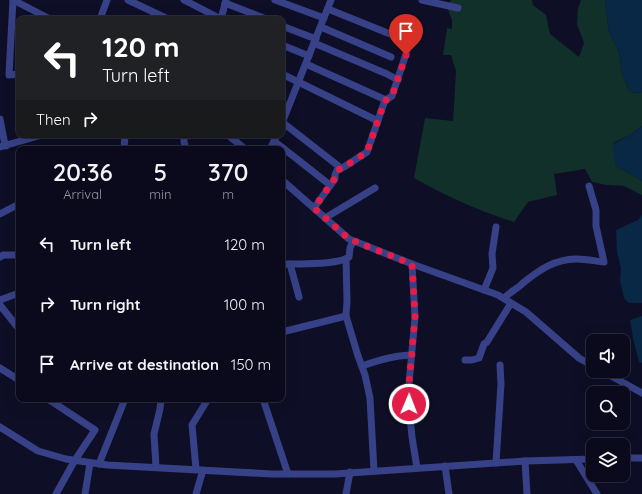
<!DOCTYPE html>
<html lang="en">
<head>
<meta charset="utf-8">
<style>
  body { margin:0; font-family:Quicksand,sans-serif; background:#131325; color:#f1f3f6; height:100vh; display:flex; flex-direction:column; font-size:15px; white-space:nowrap }
  * { box-sizing:border-box; margin:0 }
  p { font-size:13px; color:#999aa3 }
  .icon { flex:none; width:22px; height:22px; fill:none; stroke:currentColor; stroke-width:2; stroke-linecap:round; stroke-linejoin:round }
  .map { position:relative; flex:1; overflow:hidden }
  .sheet { position:absolute; left:16px; top:146px; width:269px; height:256px; display:flex; flex-direction:column; background:#0a0a1c; border-radius:8px; box-shadow:0 4px 16px #0002,0 0 0 1px #2a2b3b }
  .sheet>* { flex:none }
  .banner { position:absolute; left:16px; top:16px; width:269px; height:122px; border-radius:8px; box-shadow:0 4px 16px #0002,0 0 0 1px #2a2b3b; background:#202124; color:#fff; overflow:hidden }
  .tools { position:absolute; left:586px; top:334px; display:grid; gap:8px }
  .tools a { display:grid; place-items:center; width:44px; height:44px; border-radius:8px; background:#0a0a1c; box-shadow:0 4px 16px #0002,0 0 0 1px #2a2b3b; font-size:20px }
  .pin { position:absolute; display:grid; place-items:center; width:34px; height:34px; color:#fff; margin:-41px -17px; border-radius:50% 50% 50% 0; rotate:-45deg; box-shadow:0 0 4px #0007 }
  .pin .icon { rotate:45deg }
  .me { position:absolute; width:44px; margin:-22px; rotate:1deg; stroke-linejoin:round; filter:drop-shadow(0 0 3px #0008) }
  .turn { display:flex; align-items:center; gap:14px; height:84px; padding:0 20px; font-size:18px }
  .turn .icon { width:52px; height:52px; stroke-width:2.5 }
  .turn b { display:block; font-size:28px; line-height:34px }
  .then { display:flex; align-items:center; height:38px; padding:0 20px; background:#0003; gap:8px; font-size:15px }
  .eta { display:flex; justify-content:space-evenly; align-items:center; height:68px; text-align:center }
  .eta b { font-size:24px; font-weight:600; line-height:28px }
  ul { padding:0; list-style:none }
  li { display:flex; align-items:center; gap:12px; height:60px; padding:0 20px }
  li div { flex:1 }
  li b { display:block; font-size:15px }
  li em { font-style:normal }
  .map>svg:first-child { display:block }
  .green { fill:#11302a }
  .water { fill:#082845 }
  .lines { fill:none; stroke-linecap:round; stroke-linejoin:round }
  .street { stroke:#374187; stroke-width:7 }
  .route { stroke:#e11d48; stroke-width:7; stroke-dasharray:0 12.6 }
</style>
</head>
<body>
<div class="map">
<svg width="642" height="494" viewBox="0 0 642 494">
  <rect width="100%" height="100%" fill="#0e0e26"/>
  <path class="green" d="M 451,0 L 532,0 L 533,5 L 546,15 L 550,34 L 579,57 L 584,43 L 577,24 L 578,8 L 581,0 L 605,0 L 609,32 L 619,52 L 622,74 L 630,92 L 642,93 L 642,126 L 630,135 L 613,143 L 616,166 L 642,181 L 642,195 L 624,186 L 607,185 L 592,182 L 585,169 L 554,174 L 557,195 L 528,202 L 514,222 C 479,211 446,196 414,178 L 425,118 L 453,121 L 456,71 L 451,55 L 443,55 L 447,28 L 452,29 L 452,20 L 447,7 Z"/>
  <g class="water">
    <path d="M 605,0 L 642,0 L 642,93 L 630,92 L 622,74 L 619,52 L 609,32 Z"/>
    <path d="M 642,126 L 642,181 L 616,166 L 613,151 L 613,144 L 630,135 Z"/>
    <path d="M 642,215 L 642,303 L 629,303 L 624,298 L 620,281 L 621,269 L 617,252 L 616,230 L 638,220 Z"/>
    <path d="M 642,316 L 642,363 L 639,362 L 633,338 L 630,320 Z"/>
  </g>
  <g class="lines">
    <g class="street">
      <path d="M 13,0 L 9,75 L 19,74"/>
      <path d="M 13,0 L 50,19"/>
      <path d="M 128,0 L 168,19"/>
      <path d="M 184,0 L 221,19"/>
      <path d="M 275,0 L 324,18"/>
      <path d="M 422,0 L 458,8"/>
      <path d="M 225,3 L 266,19"/>
      <path d="M 100,19 L 107,0"/>
      <path d="M 221,19 L 226,0"/>
      <path d="M 282,26 L 316,39"/>
      <path d="M 321,27 L 391,57"/>
      <path d="M 314,43 L 387,74 L 398,80"/>
      <path d="M 282,45 L 309,56"/>
      <path d="M 306,64 L 386,100"/>
      <path d="M 282,74 L 378,121"/>
      <path d="M 0,119 L 4,140 L 6,146"/>
      <path d="M 282,122 L 341,168"/>
      <path d="M 282,123 L 331,0"/>
      <path d="M 184,135 L 184,142 L 186,149"/>
      <path d="M 228,135 L 245,149"/>
      <path d="M 274,141 L 330,185"/>
      <path d="M 0,147 L 42,135"/>
      <path d="M 124,149 L 125,135"/>
      <path d="M 270,149 L 277,135"/>
      <path d="M 282,180 L 349,239 L 412,264 L 498,295 L 526,312 L 579,358 L 593,366"/>
      <path d="M 314,208 L 335,179 L 335,175 L 337,170 L 344,167 L 367,152 L 384,103 L 386,100 L 392,96 L 410,42 L 328,9"/>
      <path d="M 0,214 L 19,204"/>
      <path d="M 325,218 L 375,188"/>
      <path d="M 0,257 L 3,255 L 19,255"/>
      <path d="M 346,259 L 347,301 L 346,316 L 358,356 L 365,375 L 370,398 L 374,471"/>
      <path d="M 282,264 C 297,264 339,265 349,257 L 350,248 L 353,241"/>
      <path d="M 290,264 L 299,297"/>
      <path d="M 412,264 L 415,317 L 408,395 L 412,437 L 417,468"/>
      <path d="M 484,290 L 493,268 L 492,254 L 496,227"/>
      <path d="M 504,298 C 510,292 517,289 523,283 C 539,270 555,259 576,259 C 585,259 595,261 604,262 L 596,226 L 596,210 L 589,186"/>
      <path d="M 0,300 L 19,293"/>
      <path d="M 0,305 L 19,329"/>
      <path d="M 282,332 L 346,316"/>
      <path d="M 465,360 L 472,360 L 479,358 L 484,344 L 487,342 L 511,303"/>
      <path d="M 362,366 C 379,360 395,355 412,355"/>
      <path d="M 0,368 L 19,380"/>
      <path d="M 602,371 L 642,393"/>
      <path d="M 48,399 L 95,430 L 75,460 L 56,494"/>
      <path d="M 263,399 L 288,474"/>
      <path d="M 0,427 L 38,451 L 66,459 L 107,465 L 272,474 L 335,474 L 525,461 L 593,459"/>
      <path d="M 623,458 L 642,458"/>
      <path d="M 576,460 L 597,494"/>
      <path d="M 525,461 L 527,494"/>
      <path d="M 496,463 L 501,384 L 500,365"/>
      <path d="M 99,464 L 125,399"/>
      <path d="M 445,466 L 449,494"/>
      <path d="M 156,467 L 154,434 L 160,409 L 161,399"/>
      <path d="M 196,469 L 192,425 L 208,399"/>
      <path d="M 85,494 L 90,463"/>
      <path d="M 196,494 L 203,470"/>
      <path d="M 346,494 L 350,472"/>
    </g>
  </g>
  <g class="lines">
    <path class="route" d="M 406,55 L 392,96 L 386,100 L 384,103 L 367,152 L 344,167 L 338,170 L 335,175 L 335,178 L 314,208 L 349,239 L 412,264 L 415,317 L 408,394 L 409,404"/>
  </g>
</svg>
<div class="tools">
<a><svg class="icon" aria-label="sound" viewBox="0 0 24 24"><path d="M4 9h4l5-4v14l-5-4H4zM17 9q2 3 0 6"/></svg></a>
<a><svg class="icon" aria-label="search" viewBox="0 0 24 24"><circle cx="10" cy="10" r="6"/><path d="M15 15l6 6"/></svg></a>
<a><svg class="icon" aria-label="layers" viewBox="0 0 24 24"><path d="M12 4l9 5-9 5-9-5zM3 14l9 5 9-5"/></svg></a>
</div>
<div class="pin" style="left:406px;top:55px;background:#d93025"><svg class="icon" aria-label="arrive" viewBox="0 0 24 24"><path d="M6 21V4h12l-3 4 3 4H6"/></svg></div>
<svg class="me" style="left:409px;top:404px" viewBox="-20 -20 40 40"><circle r="17" fill="#e11d48" stroke="#fff" stroke-width="3"/><path d="M0-11L8 9 0 5-8 9z" fill="#fff"/></svg>
<div class="banner">
<div class="turn"><svg class="icon" aria-label="left" viewBox="0 0 24 24"><path d="M17 20v-9H6M10 6l-5 5 5 5"/></svg><div><b>120 m</b>Turn left</div></div>
<div class="then">Then<svg class="icon" aria-label="right" viewBox="0 0 24 24"><path d="M7 20v-9h11M14 6l5 5-5 5"/></svg></div>
</div>
<section class="sheet">
<div class="eta">
<div><b>20:36</b><p>Arrival</p></div>
<div><b>5</b><p>min</p></div>
<div><b>370</b><p>m</p></div>
</div>
<ul>
<li><svg class="icon" aria-label="left" viewBox="0 0 24 24"><path d="M17 20v-9H6M10 6l-5 5 5 5"/></svg><div><b>Turn left</b></div><em>120 m</em></li>
<li><svg class="icon" aria-label="right" viewBox="0 0 24 24"><path d="M7 20v-9h11M14 6l5 5-5 5"/></svg><div><b>Turn right</b></div><em>100 m</em></li>
<li><svg class="icon" aria-label="arrive" viewBox="0 0 24 24"><path d="M6 21V4h12l-3 4 3 4H6"/></svg><div><b>Arrive at destination</b></div><em>150 m</em></li>
</ul>
</section>
</div>
</body>
</html>
